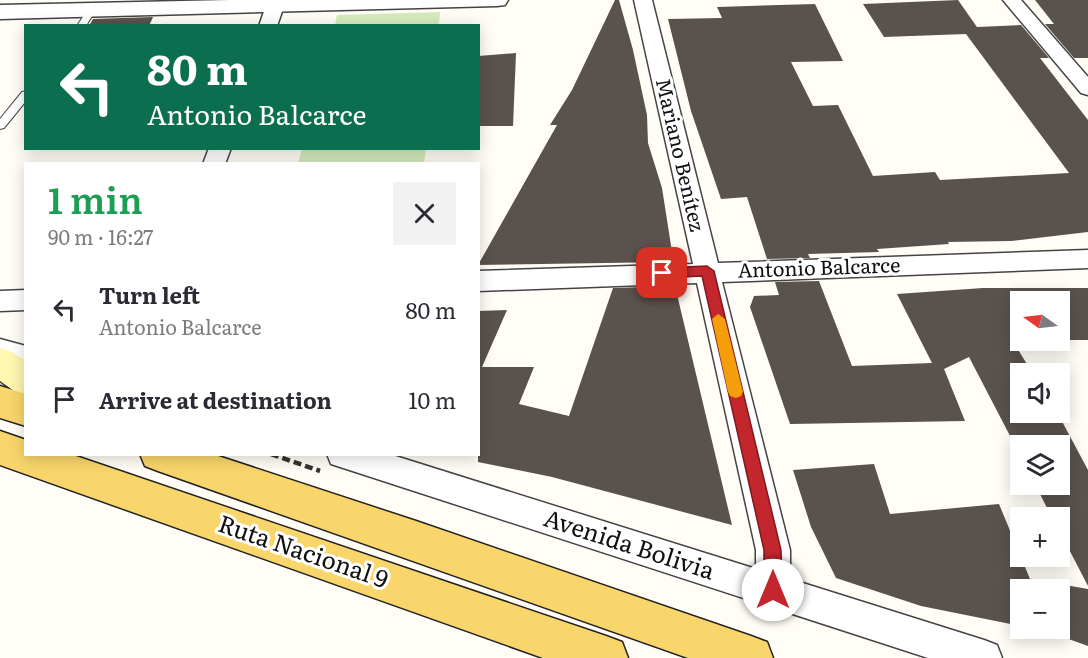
<!DOCTYPE html>
<html lang="en">
<head>
<meta charset="utf-8">
<style>
  body { margin:0; font-family:Literata,serif; background:#f2f2f3; color:#2b2b33; height:100vh; display:flex; flex-direction:column; font-size:22px; white-space:nowrap }
  * { box-sizing:border-box; margin:0 }
  p { font-size:20px; color:#7c7c81 }
  .icon { flex:none; width:33px; height:33px; fill:none; stroke:currentColor; stroke-width:2; stroke-linecap:round; stroke-linejoin:round }
  .map { position:relative; flex:1; overflow:hidden }
  .side { position:absolute; left:24px; top:162px; width:456px; height:294px; display:flex; flex-direction:column; background:#fff; border-radius:0px; box-shadow:0 3px 15px #0003 }
  .side>* { flex:none }
  .guide { position:absolute; left:24px; top:24px; width:456px; height:126px; border-radius:0px; box-shadow:0 3px 15px #0003; background:#0b6e4f; color:#fff; overflow:hidden }
  .needle { width:39px; rotate:284deg }
  .tools { position:absolute; left:1010px; top:291px; display:grid; gap:12px }
  .tools a { display:grid; place-items:center; width:60px; height:60px; border-radius:0px; background:#fff; box-shadow:0 3px 15px #0003; font-size:30px }
  .pin { position:absolute; display:grid; place-items:center; width:51px; height:51px; color:#fff; margin:-26px; border-radius:12px; box-shadow:0 3px 9px #0006 }
  .me { position:absolute; width:66px; margin:-33px; rotate:0deg; stroke-linejoin:round; filter:drop-shadow(0 0 4px #0008) }
  .turn { display:flex; align-items:center; gap:21px; height:126px; padding:0 24px; font-size:27px }
  .turn .icon { width:78px; height:78px; stroke-width:2.5 }
  .turn b { display:block; font-size:42px; line-height:51px }
  .round { display:grid; place-items:center; flex:none; width:63px; height:63px; border-radius:0px; background:#f2f2f3 }
  .headline { display:flex; align-items:center; justify-content:space-between; height:102px; padding:0 24px }
  h1 { font-size:36px; font-weight:600; line-height:45px; color:#1e9e55 }
  ul { padding:0; list-style:none }
  li { display:flex; align-items:center; gap:18px; height:90px; padding:0 24px }
  li div { flex:1 }
  li b { display:block; font-size:22px }
  li em { font-style:normal }
  .map>svg:first-child { display:block }
  .green { fill:#d5ebbd }
  .building { fill:#5a524d }
  .lines { fill:none; stroke-linecap:round; stroke-linejoin:round }
  .service-casing { stroke:#444; stroke-width:2 }
  .minor-casing { stroke:#444; stroke-width:3 }
  .tertiary-casing { stroke:#444; stroke-width:3 }
  .secondary-casing { stroke:#333; stroke-width:3 }
  .primary-casing { stroke:#222; stroke-width:3 }
  .path { stroke:#333; stroke-width:4.5; stroke-dasharray:8 4; stroke-linecap:butt }
  .service { fill:#fff; fill-rule:evenodd }
  .minor { fill:#fff; fill-rule:evenodd }
  .tertiary { fill:#fff; fill-rule:evenodd }
  .secondary { fill:#fff6b0; fill-rule:evenodd }
  .primary { fill:#f9d66b; fill-rule:evenodd }
  .route { fill:#c4262e; stroke:#7f191e; stroke-width:1.5 }
  .slow { fill:#f59e0b }
  .labels { text-anchor:middle; stroke-width:6; stroke-linejoin:round; paint-order:stroke }
  .street-label { font-size:20px; fill:#111; stroke:#fff }
  .near-street-label { font-size:24px; fill:#111; stroke:#fff }
</style>
</head>
<body>
<div class="map">
<svg width="1088" height="658" viewBox="0 0 1088 658">
  <rect width="100%" height="100%" fill="#fffdf5"/>
  <g class="green">
    <path d="M 440,12 L 439,25 L 335,25 L 337,15 Z"/>
    <path d="M 302,149 L 302,148 L 426,149 L 424,163 L 298,163 Z"/>
  </g>
  <g class="building">
    <path d="M 615,0 L 619,0 L 633,50 L 647,115 L 648,143 L 662,188 L 673,258 L 669,259 L 670,262 L 478,265 L 557,125 L 550,125 L 572,90 Z"/>
    <path d="M 958,0 L 977,27 L 1021,25 L 1049,58 L 1040,58 L 1088,120 L 1088,232 L 1011,241 L 948,242 L 949,244 L 877,249 L 879,252 L 808,254 L 810,258 L 767,259 L 747,197 L 721,199 L 691,111 L 668,19 L 722,18 L 717,7 L 815,4 L 843,61 L 791,62 L 813,106 L 838,105 L 873,176 L 935,172 L 940,180 L 1069,173 L 966,34 L 884,37 L 863,4 Z"/>
    <path d="M 1035,0 L 1088,0 L 1088,58 L 1074,58 L 1045,24 L 1054,24 Z"/>
    <path d="M 153,17 L 149,26 L 89,26 L 93,19 Z"/>
    <path d="M 516,53 L 513,126 L 478,126 L 478,56 Z"/>
    <path d="M 819,281 L 852,366 L 932,363 L 897,294 L 983,288 L 1088,288 L 1088,340 L 1059,340 L 1059,302 L 1020,302 L 1020,340 L 1048,340 L 1014,343 L 1033,374 L 1020,374 L 1020,412 L 1057,412 L 1088,470 L 1088,586 L 1059,530 L 1059,518 L 1052,518 L 1035,484 L 1059,484 L 1059,446 L 1020,446 L 1020,455 L 969,357 L 944,369 L 965,421 L 790,424 L 750,307 L 754,296 L 779,295 L 775,282 Z"/>
    <path d="M 675,286 L 732,525 L 552,477 L 478,462 L 478,311 L 507,310 L 482,367 L 534,367 L 519,404 L 569,416 L 613,288 Z"/>
    <path d="M 874,464 L 890,514 L 999,504 L 1030,579 L 1088,589 L 1088,646 L 1052,633 L 1031,628 L 1059,628 L 1059,590 L 1020,590 L 1020,626 L 921,606 L 836,578 L 811,527 L 793,470 Z"/>
  </g>
  <g class="lines">
    <g class="service-casing">
      <g id="service">
        <path d="M 92,6 L 96,9 L 86,26 L 77,26 L 89,7 Z"/>
        <path d="M 26,91 L 26,101 L 4,128 L 0,129 L 0,119 L 22,92 Z"/>
      </g>
    </g>
    <g class="minor-casing">
      <g id="minor">
        <path d="M 268,0 L 286,0 L 277,26 L 259,26 Z"/>
        <path d="M 634,0 L 652,0 L 718,263 L 1088,250 L 1088,268 L 722,282 L 790,550 L 790,579 L 984,640 L 997,645 L 1002,658 L 928,658 L 331,464 L 327,454 L 389,454 L 756,569 L 756,550 L 697,283 L 478,291 L 478,271 L 693,264 Z"/>
        <path d="M 1003,0 L 1021,0 L 1088,77 L 1088,95 L 1081,93 Z"/>
        <path d="M 209,148 L 231,148 L 225,164 L 203,164 Z"/>
        <path d="M 26,290 L 26,310 L 0,311 L 0,291 Z"/>
        <path d="M 0,339 L 26,346 L 26,369 L 0,361 Z"/>
      </g>
    </g>
    <g class="tertiary-casing">
      <path id="tertiary" d="M 229,0 L 508,0 L 505,5 L 497,6 L 0,19 L 0,5 Z"/>
    </g>
    <g class="secondary-casing">
      <path id="secondary" d="M 0,348 L 12,352 L 26,361 L 26,395 L 14,391 L 0,381 Z"/>
    </g>
    <g class="primary-casing">
      <g id="primary">
        <path d="M 0,386 L 26,394 L 26,426 L 0,418 Z"/>
        <path d="M 0,431 L 26,440 L 26,454 L 70,454 L 606,636 L 622,642 L 628,658 L 543,658 L 0,465 Z"/>
        <path d="M 140,454 L 212,454 L 416,521 L 751,636 L 767,642 L 773,658 L 688,658 L 158,471 L 145,466 Z"/>
      </g>
    </g>
    <path class="path" d="M 271,454 L 320,471"/>
    <use href="#service" class="service"/>
    <use href="#minor" class="minor"/>
    <use href="#tertiary" class="tertiary"/>
    <use href="#secondary" class="secondary"/>
    <use href="#primary" class="primary"/>
  </g>
  <path class="route" d="M 707,266 L 714,271 L 781,550 L 782,590 L 779,597 L 773,599 L 767,597 L 764,590 L 764,550 L 702,276 L 662,278 L 655,273 L 662,268 Z"/>
  <path class="slow" d="M 718,314 L 725,319 L 743,392 L 741,396 L 736,398 L 730,396 L 728,392 L 712,319 Z"/>
  <g class="labels">
    <g class="street-label">
      <text transform="translate(680 155) rotate(77)" y="7">Mariano Benítez</text>
      <text transform="translate(819 268) rotate(-2)" y="7">Antonio Balcarce</text>
    </g>
    <g class="near-street-label">
      <text transform="translate(629 545) rotate(18)" y="8">Avenida Bolivia</text>
      <text transform="translate(303 552) rotate(19)" y="8">Ruta Nacional 9</text>
    </g>
  </g>
</svg>
<div class="tools">
<a><svg class="needle" viewBox="-14 -14 28 28"><path d="M0-13l5 13h-10z" fill="#e53935"/><path d="M0 13l5-13h-10z" fill="#7c7c81"/></svg></a>
<a><svg class="icon" aria-label="sound" viewBox="0 0 24 24"><path d="M4 9h4l5-4v14l-5-4H4zM17 9q2 3 0 6"/></svg></a>
<a><svg class="icon" aria-label="layers" viewBox="0 0 24 24"><path d="M12 4l9 5-9 5-9-5zM3 14l9 5 9-5"/></svg></a>
<a>+</a>
<a>−</a>
</div>
<div class="pin" style="left:662px;top:273px;background:#d93025"><svg class="icon" aria-label="arrive" viewBox="0 0 24 24"><path d="M6 21V4h12l-3 4 3 4H6"/></svg></div>
<svg class="me" style="left:773px;top:590px" viewBox="-20 -20 40 40"><circle r="19" fill="#fff"/><path d="M0-13L10 11 0 6-10 11z" fill="#c4262e"/></svg>
<div class="guide">
<div class="turn"><svg class="icon" aria-label="left" viewBox="0 0 24 24"><path d="M17 20v-9H6M10 6l-5 5 5 5"/></svg><div><b>80 m</b>Antonio Balcarce</div></div>
</div>
<section class="side">
<div class="headline"><div><h1>1 min</h1><p>90 m · 16:27</p></div><a class="round"><svg class="icon" aria-label="close" viewBox="0 0 24 24"><path d="M6 6l12 12M18 6L6 18"/></svg></a></div>
<ul>
<li><svg class="icon" aria-label="left" viewBox="0 0 24 24"><path d="M17 20v-9H6M10 6l-5 5 5 5"/></svg><div><b>Turn left</b><p>Antonio Balcarce</p></div><em>80 m</em></li>
<li><svg class="icon" aria-label="arrive" viewBox="0 0 24 24"><path d="M6 21V4h12l-3 4 3 4H6"/></svg><div><b>Arrive at destination</b></div><em>10 m</em></li>
</ul>
</section>
</div>
</body>
</html>
